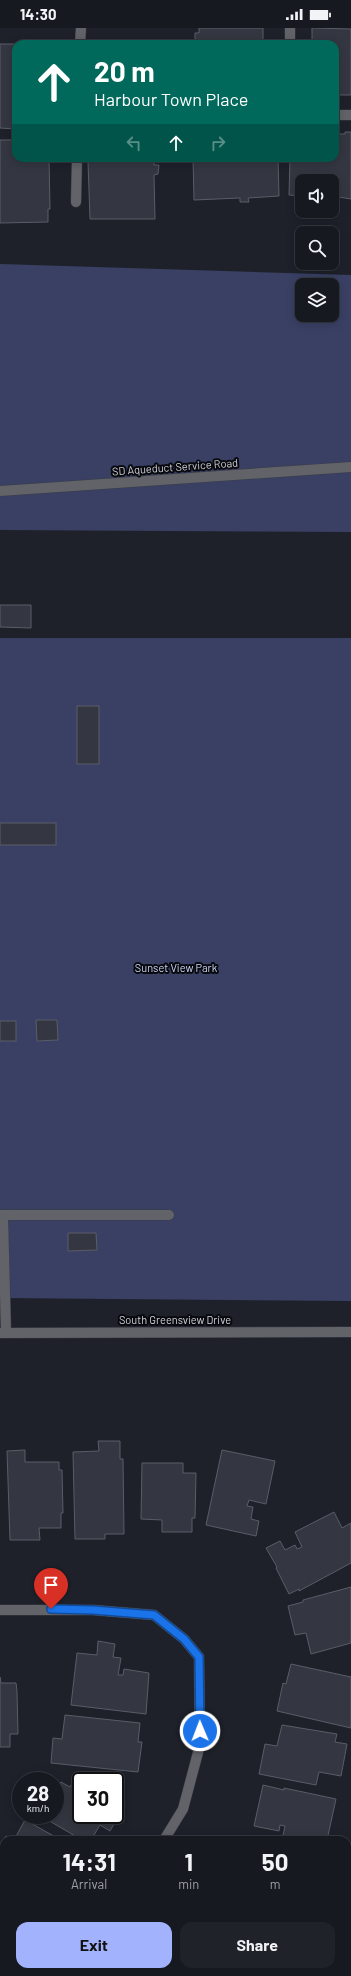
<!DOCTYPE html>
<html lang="en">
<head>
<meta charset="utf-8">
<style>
  body { margin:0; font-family:Barlow,sans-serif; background:#1f2229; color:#f1f3f6; height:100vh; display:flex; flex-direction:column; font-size:15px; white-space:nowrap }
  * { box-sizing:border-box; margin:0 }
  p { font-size:13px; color:#9ea0a5 }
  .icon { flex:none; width:22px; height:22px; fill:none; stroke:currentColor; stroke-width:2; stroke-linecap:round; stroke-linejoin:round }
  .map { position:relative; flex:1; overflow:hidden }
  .panel { position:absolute; left:0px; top:1808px; width:351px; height:140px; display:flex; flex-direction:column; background:#161920; border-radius:12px 12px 0 0; box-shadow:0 2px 10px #0003,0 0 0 1px #35383e }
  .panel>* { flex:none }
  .hud { position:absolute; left:12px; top:12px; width:327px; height:122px; border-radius:12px; box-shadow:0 2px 10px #0003,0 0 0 1px #35383e; background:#00695c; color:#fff; overflow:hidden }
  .fabs { position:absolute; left:295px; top:146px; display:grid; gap:8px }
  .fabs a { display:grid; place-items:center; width:44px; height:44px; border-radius:8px; background:#161920; box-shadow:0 2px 10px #0003,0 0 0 1px #35383e; font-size:20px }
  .speed { position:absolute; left:12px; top:1744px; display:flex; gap:8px; font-size:20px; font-weight:700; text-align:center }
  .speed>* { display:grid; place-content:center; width:52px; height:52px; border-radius:50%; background:#161920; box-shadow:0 2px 10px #0003,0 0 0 1px #35383e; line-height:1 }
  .speed small { font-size:10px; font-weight:400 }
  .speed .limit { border:2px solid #111; border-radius:6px; background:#fff; color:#111 }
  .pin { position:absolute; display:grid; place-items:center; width:34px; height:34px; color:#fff; margin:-41px -17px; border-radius:50% 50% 50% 0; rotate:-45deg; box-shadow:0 0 4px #0007 }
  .pin .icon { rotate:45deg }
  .me { position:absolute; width:44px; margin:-22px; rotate:359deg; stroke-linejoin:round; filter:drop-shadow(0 0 3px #0008) }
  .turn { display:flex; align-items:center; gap:14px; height:84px; padding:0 16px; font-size:18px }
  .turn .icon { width:52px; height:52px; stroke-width:2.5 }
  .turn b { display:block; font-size:28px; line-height:34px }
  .lanes { display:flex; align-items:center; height:38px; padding:0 16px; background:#0003; justify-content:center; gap:20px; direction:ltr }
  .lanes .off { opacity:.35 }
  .eta { display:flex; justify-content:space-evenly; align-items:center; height:68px; text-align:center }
  .eta b { font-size:24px; font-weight:700; line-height:28px }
  .button { display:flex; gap:8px; margin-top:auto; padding:8px 16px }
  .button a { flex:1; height:46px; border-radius:12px; background:#a2b2fd; color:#111; font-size:16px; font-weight:700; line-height:46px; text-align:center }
  .button a+a { background:#1f2229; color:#f1f3f6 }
  .status { display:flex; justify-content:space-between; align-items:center; height:28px; padding:0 20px; background:#161920; direction:ltr }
  .status svg { height:11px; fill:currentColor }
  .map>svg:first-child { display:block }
  .green { fill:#394064; fill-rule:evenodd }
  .building { fill:#343741; stroke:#5a5d68 }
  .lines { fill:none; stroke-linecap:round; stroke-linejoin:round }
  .minor-casing { stroke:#3a3d46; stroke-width:11 }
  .minor { stroke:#626368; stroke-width:10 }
  .route-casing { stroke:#114b97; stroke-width:10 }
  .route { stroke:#1a73e8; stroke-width:7 }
  .labels { text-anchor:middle; stroke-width:4; stroke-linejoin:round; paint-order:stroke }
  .street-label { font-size:11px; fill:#d0d2d9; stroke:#090a0f }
  .park-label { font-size:11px; fill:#ccd4f5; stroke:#090a0f }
</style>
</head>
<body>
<div class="status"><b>14:30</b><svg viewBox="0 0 49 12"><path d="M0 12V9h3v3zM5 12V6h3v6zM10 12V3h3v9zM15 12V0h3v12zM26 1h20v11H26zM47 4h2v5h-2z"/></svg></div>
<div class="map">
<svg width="351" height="1948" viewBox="0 0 351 1948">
  <rect width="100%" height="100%" fill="#1e212a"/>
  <g class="green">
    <path d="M 0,236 L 351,247 L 351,504 L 0,502 ZM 302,257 L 332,257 L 332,287 L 302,287 Z"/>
    <path d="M 0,610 L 351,610 L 351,1273 L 0,1270 Z"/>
  </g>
  <g class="building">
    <path d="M 199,0 L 263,0 L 263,16 L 195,15 L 195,5 L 199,5 Z"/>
    <path d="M 312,0 L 351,1 L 351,67 L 335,67 L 335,16 L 312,16 Z"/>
    <path d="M 143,12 L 143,14 L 155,14 L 155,16 L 91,16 L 91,13 Z"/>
    <path d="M 0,16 L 16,16 L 16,101 L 0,100 Z"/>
    <path d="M 345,104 L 351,104 L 351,171 L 332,168 L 332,153 L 302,153 L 302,168 L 289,167 L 290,130 L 335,130 L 335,106 L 345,106 Z"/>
    <path d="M 0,112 L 16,112 L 16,130 L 49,130 L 50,181 L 48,181 L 48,194 L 0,195 Z"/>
    <path d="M 90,130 L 154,130 L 154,137 L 159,137 L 158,146 L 154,147 L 155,191 L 90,191 L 88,134 L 90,134 Z"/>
    <path d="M 193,130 L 278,130 L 279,168 L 248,170 L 249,174 L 240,174 L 240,170 L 194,172 Z"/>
    <path d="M 0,577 L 31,577 L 31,600 L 0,599 Z"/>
    <rect x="77" y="678" width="22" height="58"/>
    <rect x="0" y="795" width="56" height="22"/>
    <path d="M 36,992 L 57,992 L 58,1012 L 37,1013 Z"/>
    <rect x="0" y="993" width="16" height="20"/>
    <path d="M 68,1205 L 96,1205 L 97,1222 L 68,1223 Z"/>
    <path d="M 98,1413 L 120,1413 L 120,1431 L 123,1431 L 124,1506 L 105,1506 L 105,1511 L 75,1511 L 73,1424 L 99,1423 Z"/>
    <path d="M 25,1422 L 25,1434 L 59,1434 L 59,1442 L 62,1442 L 63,1485 L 61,1485 L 61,1500 L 39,1500 L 40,1512 L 10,1512 L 7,1423 Z"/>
    <path d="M 222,1422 L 275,1433 L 266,1476 L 249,1472 L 247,1478 L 253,1479 L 251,1491 L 259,1493 L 256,1508 L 206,1497 Z"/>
    <path d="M 142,1435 L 183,1435 L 183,1445 L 196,1445 L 195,1490 L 192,1490 L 192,1504 L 162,1504 L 162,1492 L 141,1491 Z"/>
    <path d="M 334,1484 L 342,1500 L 351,1495 L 351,1535 L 299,1563 L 299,1561 L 289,1566 L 276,1540 L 277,1539 L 266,1520 L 280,1513 L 285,1522 L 295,1517 L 297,1521 L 302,1519 L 295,1504 Z"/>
    <path d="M 351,1559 L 351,1615 L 311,1626 L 306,1605 L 295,1607 L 288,1578 L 303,1574 L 303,1572 Z"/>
    <path d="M 98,1613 L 115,1616 L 113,1629 L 121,1630 L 118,1647 L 123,1647 L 124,1641 L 149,1645 L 146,1686 L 71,1677 L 77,1625 L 97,1627 Z"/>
    <path d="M 291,1636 L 351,1649 L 351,1700 L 277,1683 L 283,1655 L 286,1656 Z"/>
    <path d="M 0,1649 L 1,1655 L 16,1655 L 17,1663 L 18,1706 L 10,1706 L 10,1719 L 0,1719 Z"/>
    <path d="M 65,1687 L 140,1695 L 138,1714 L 142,1714 L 138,1744 L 51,1735 L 53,1710 L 62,1711 Z"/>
    <path d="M 282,1697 L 337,1706 L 335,1714 L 347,1716 L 341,1748 L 319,1744 L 316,1757 L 259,1746 L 265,1716 L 277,1718 Z"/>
    <path d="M 76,1748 L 85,1753 L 81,1753 L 81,1787 L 115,1787 L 115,1770 L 125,1776 L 110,1803 L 100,1797 L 91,1812 L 82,1812 L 41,1788 L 55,1787 L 55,1764 L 61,1754 L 70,1759 Z"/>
    <path d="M 263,1757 L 284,1762 L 284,1760 L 336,1771 L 327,1812 L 282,1812 L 285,1798 L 280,1797 L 279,1803 L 254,1798 Z"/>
    <path d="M 25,1792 L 61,1812 L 14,1812 Z"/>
    <path d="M 6,1808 L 13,1812 L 4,1812 L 4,1836 L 0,1834 L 0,1818 Z"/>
    <path d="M 0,1844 L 4,1847 L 4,1903 L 0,1901 Z"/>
    <path d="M 0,1912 L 4,1915 L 4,1944 L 16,1944 L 19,1946 L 17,1948 L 0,1948 Z"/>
    <path d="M 165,1944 L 226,1944 L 233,1948 L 163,1948 Z"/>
  </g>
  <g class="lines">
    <g class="minor-casing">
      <g id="minor">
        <path d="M 80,16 L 81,0"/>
        <path d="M 290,16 L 290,0"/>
        <path d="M 335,87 L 351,87"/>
        <path d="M 76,174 L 77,130"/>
        <path d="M 0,463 L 351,439"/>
        <path d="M 0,1187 L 169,1187"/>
        <path d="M 3,1187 L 6,1304"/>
        <path d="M 0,1305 L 351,1304"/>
        <path d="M 0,1582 L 93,1582 L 154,1587 L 184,1611 L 199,1629 L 200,1717 L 183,1781 L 164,1812"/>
        <path d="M 89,1948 L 91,1944"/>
      </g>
    </g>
    <use href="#minor" class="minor"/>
  </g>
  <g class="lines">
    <g class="route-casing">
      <path id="route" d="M 51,1581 L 93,1582 L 154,1587 L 184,1611 L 199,1629 L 200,1703"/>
    </g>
    <use href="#route" class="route"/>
  </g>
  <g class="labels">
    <g class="street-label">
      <text transform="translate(175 439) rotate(-4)" y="4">SD Aqueduct Service Road</text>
      <text x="175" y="1296">South Greensview Drive</text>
    </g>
    <g class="park-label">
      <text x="176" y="944">Sunset View Park</text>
    </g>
  </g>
</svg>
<div class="fabs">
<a><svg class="icon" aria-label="sound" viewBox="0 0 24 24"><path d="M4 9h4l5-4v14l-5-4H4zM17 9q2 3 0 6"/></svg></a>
<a><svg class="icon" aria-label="search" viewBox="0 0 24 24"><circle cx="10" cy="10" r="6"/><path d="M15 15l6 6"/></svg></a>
<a><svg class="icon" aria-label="layers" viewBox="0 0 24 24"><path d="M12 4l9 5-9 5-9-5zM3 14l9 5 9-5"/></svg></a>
</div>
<div class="speed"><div>28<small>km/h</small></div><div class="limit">30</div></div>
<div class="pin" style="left:51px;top:1581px;background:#d93025"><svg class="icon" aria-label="arrive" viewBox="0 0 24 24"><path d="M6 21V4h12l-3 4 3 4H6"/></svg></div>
<svg class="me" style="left:200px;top:1703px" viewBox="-20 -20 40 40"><circle r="17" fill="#1a73e8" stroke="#fff" stroke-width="3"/><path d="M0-11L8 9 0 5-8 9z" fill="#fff"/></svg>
<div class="hud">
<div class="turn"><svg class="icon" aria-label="ahead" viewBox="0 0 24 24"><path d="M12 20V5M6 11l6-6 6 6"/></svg><div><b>20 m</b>Harbour Town Place</div></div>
<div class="lanes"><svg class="icon off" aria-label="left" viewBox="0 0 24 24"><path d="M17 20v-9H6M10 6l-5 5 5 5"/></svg><svg class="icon" aria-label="ahead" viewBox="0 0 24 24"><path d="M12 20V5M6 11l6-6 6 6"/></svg><svg class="icon off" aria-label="right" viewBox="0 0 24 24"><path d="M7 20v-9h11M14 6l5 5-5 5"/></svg></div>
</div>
<section class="panel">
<div class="eta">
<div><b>14:31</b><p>Arrival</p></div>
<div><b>1</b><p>min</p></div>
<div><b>50</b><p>m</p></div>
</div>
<div class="button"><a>Exit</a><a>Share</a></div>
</section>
</div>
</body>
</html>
